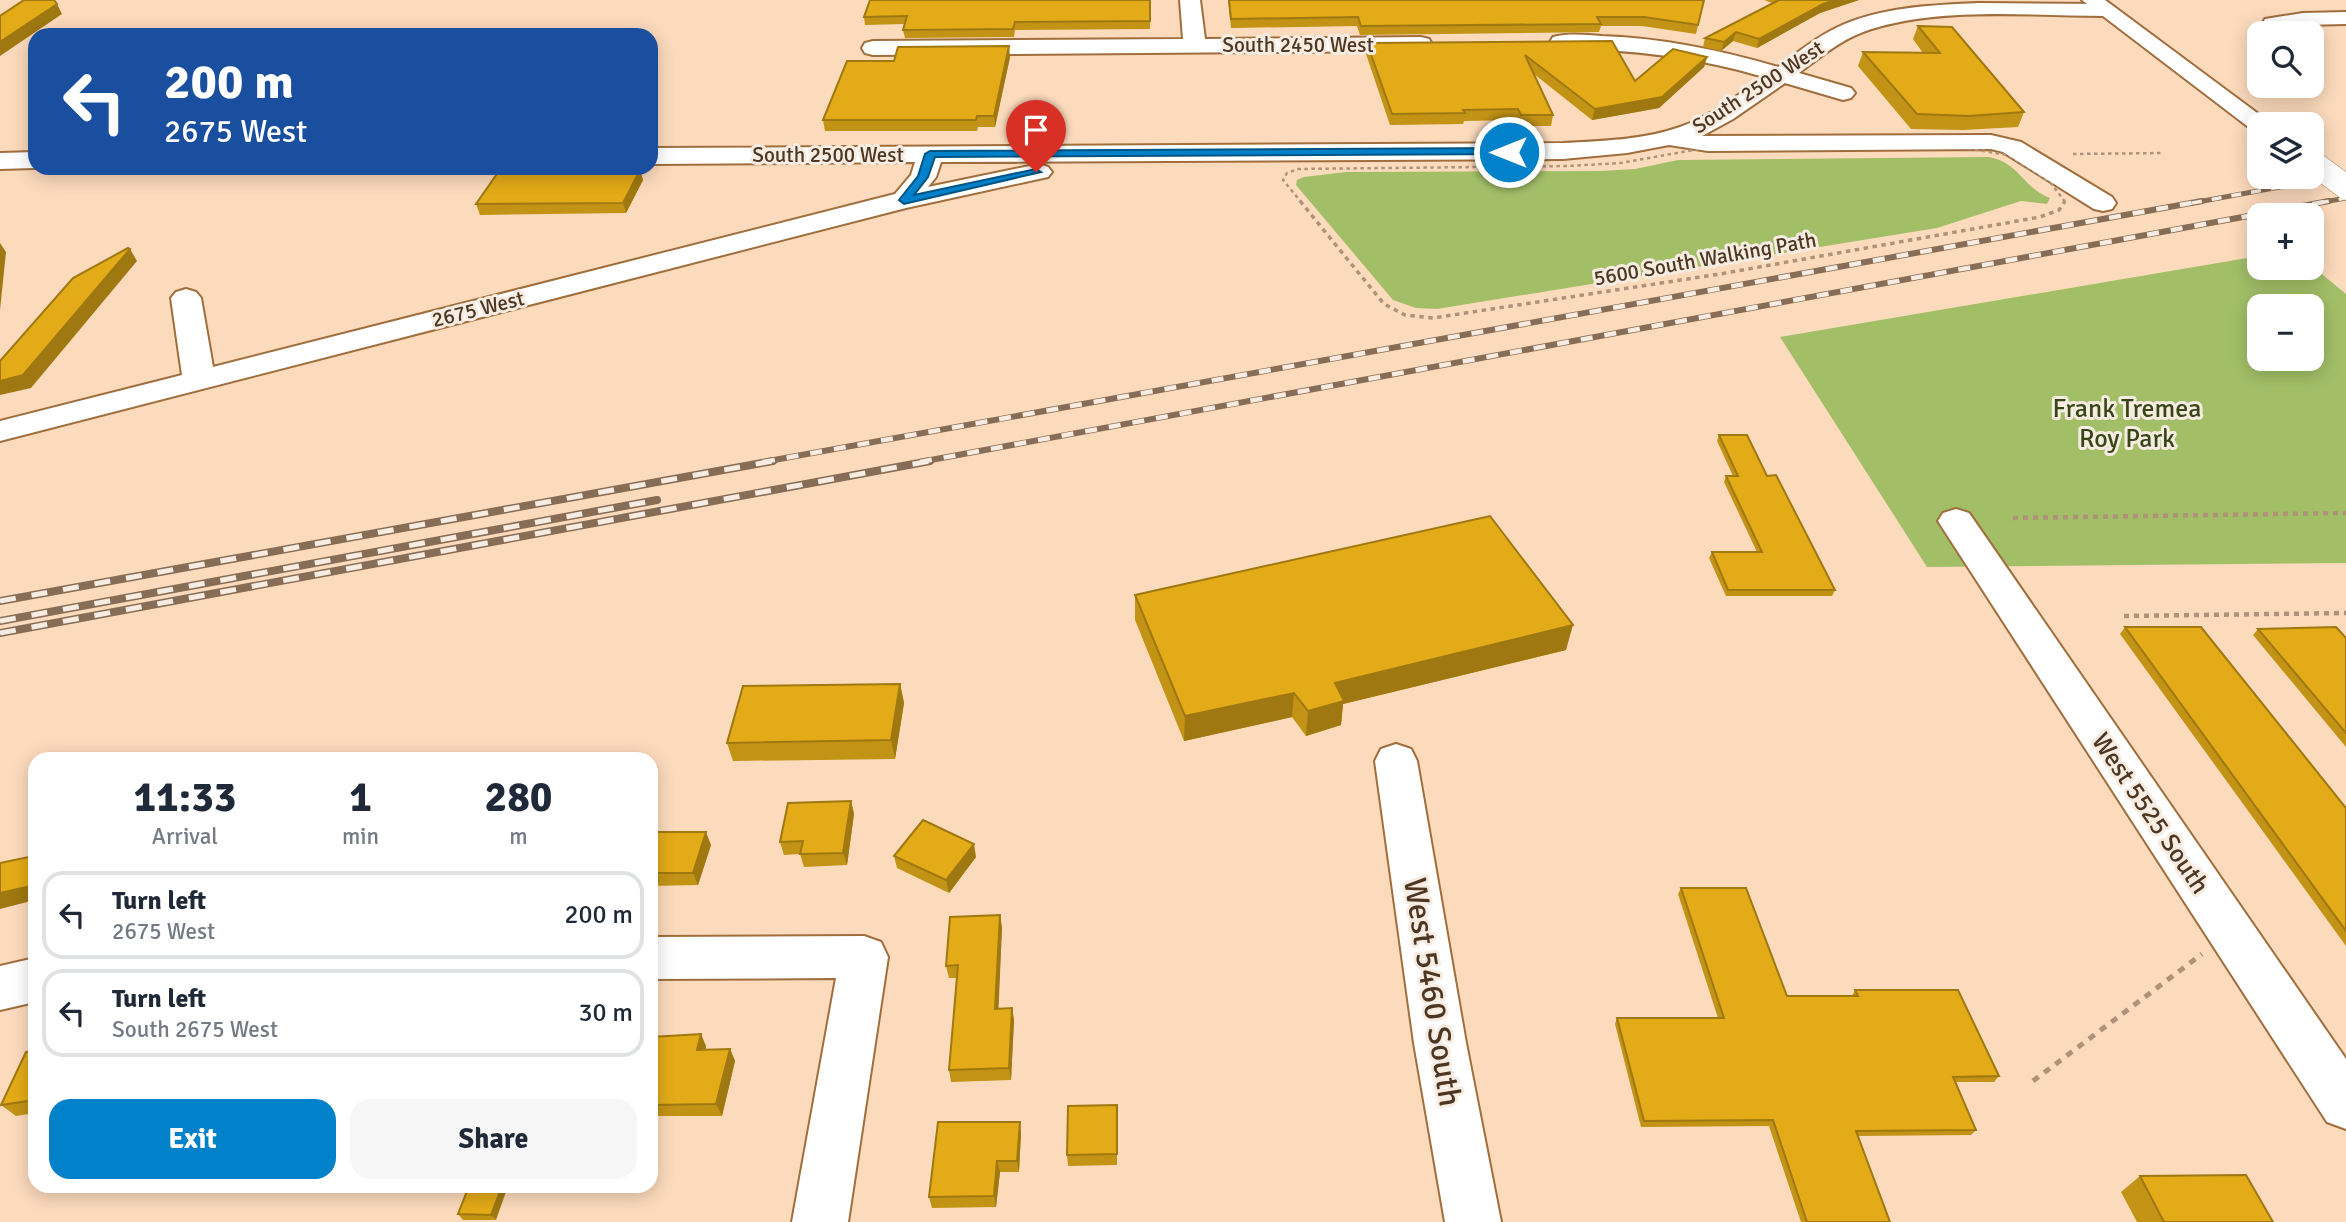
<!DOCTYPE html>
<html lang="en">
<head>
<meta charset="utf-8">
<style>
  body { margin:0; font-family:Signika,sans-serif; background:#f6f6f7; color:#1f2937; height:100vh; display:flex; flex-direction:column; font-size:26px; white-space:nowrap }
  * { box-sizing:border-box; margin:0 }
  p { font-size:23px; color:#747a83 }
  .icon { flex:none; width:38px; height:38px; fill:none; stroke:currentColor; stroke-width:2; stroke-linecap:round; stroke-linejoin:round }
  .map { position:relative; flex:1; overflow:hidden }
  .details { position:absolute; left:28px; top:752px; width:630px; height:441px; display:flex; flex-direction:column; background:#fff; border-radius:21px; box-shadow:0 4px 18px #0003 }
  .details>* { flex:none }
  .hud { position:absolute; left:28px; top:28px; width:630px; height:147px; border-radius:21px; box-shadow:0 4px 18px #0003; background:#1a4fa0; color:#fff; overflow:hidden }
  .tools { position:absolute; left:2247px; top:21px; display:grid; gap:14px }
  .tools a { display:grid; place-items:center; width:77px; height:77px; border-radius:14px; background:#fff; box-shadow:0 4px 18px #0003; font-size:35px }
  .pin { position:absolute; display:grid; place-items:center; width:60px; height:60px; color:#fff; margin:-72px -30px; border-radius:50% 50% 50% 0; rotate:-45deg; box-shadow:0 0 7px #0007 }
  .pin .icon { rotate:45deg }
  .me { position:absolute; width:77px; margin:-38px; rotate:270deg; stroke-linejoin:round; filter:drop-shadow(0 0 5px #0008) }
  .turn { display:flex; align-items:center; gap:24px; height:147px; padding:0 21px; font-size:32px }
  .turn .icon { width:91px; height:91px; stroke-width:2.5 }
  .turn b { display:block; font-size:49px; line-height:60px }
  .eta { display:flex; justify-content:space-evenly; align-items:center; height:119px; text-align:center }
  .eta b { font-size:42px; font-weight:700; line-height:49px }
  .action { display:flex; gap:14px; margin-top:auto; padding:14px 21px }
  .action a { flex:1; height:80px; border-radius:21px; background:#0081c9; color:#fff; font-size:28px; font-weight:700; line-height:80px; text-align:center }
  .action a+a { background:#f6f6f7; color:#1f2937 }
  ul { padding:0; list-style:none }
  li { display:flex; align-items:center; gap:21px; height:88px; margin:0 14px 10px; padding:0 7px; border:4px solid #e0e1e3; border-radius:21px }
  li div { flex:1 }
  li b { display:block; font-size:26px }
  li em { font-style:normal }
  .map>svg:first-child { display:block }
  .green { fill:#a2bf68; fill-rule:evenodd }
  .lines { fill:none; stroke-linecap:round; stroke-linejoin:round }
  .minor-casing { stroke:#a06e3c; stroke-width:4 }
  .major-casing { stroke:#a06e3c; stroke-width:4 }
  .path-far3 { stroke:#af9278; stroke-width:2.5; stroke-dasharray:3.5 3.5; stroke-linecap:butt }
  .path-far2 { stroke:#af9278; stroke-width:3.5; stroke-dasharray:4.5 4.5; stroke-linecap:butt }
  .path-far1 { stroke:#af9278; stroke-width:4.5; stroke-dasharray:5 5; stroke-linecap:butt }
  .path { stroke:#af9278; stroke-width:5; stroke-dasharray:7 7; stroke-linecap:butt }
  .minor { fill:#fff; fill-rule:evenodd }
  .major { fill:#fff; fill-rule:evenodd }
  .rail-far2-casing { stroke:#876d55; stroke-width:5 }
  .rail-far1-casing { stroke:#876d55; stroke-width:6 }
  .rail-casing { stroke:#876d55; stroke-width:8 }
  .rail-far2 { stroke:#f7ece2; stroke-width:3.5; stroke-dasharray:10; stroke-linecap:butt }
  .rail-far1 { stroke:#f7ece2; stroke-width:4.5; stroke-dasharray:12; stroke-linecap:butt }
  .rail { stroke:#f7ece2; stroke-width:5; stroke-dasharray:16; stroke-linecap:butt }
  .major-bridge-casing { stroke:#a06e3c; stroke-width:25; stroke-linecap:butt }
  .major-bridge { stroke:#fff; stroke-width:24 }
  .wall { fill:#c39315 }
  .shaded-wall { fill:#9f7811 }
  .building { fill:#e3ab18; stroke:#9f7811; stroke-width:2 }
  .route { fill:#0081c9; stroke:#005483; stroke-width:2 }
  .labels { text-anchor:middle; stroke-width:6; stroke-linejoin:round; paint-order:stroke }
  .far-street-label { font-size:21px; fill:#4d3722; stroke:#f7ece2 }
  .park-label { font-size:26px; fill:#374615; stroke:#f7ece2 }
  .street-label { font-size:26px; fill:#4d3722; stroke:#f7ece2 }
  .near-street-label { font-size:32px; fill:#4d3722; stroke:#f7ece2 }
</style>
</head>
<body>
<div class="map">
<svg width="2346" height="1222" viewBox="0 0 2346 1222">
  <rect width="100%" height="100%" fill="#fcdabc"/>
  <g class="green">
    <path d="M 1989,157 C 2020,163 2022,187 2050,198 L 2047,204 L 2021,201 L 1937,228 L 1437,309 L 1416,308 L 1393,300 L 1296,185 L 1297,180 L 1304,177 L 1346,172 L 1600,171 L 1635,169 L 1678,160 Z"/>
    <path d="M 2259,256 L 2259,268 L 2312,266 L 2346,294 L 2346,563 L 1927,567 L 1780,337 ZM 2259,306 L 2312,306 L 2312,359 L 2259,359 Z"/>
  </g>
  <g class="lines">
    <g class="minor-casing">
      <g id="minor">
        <path d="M 1180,0 L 1200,0 L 1205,39 L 1421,37 L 1429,39 L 1432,44 L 1429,49 L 1421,51 L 873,55 L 865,53 L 862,48 L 865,43 L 873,41 L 1183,39 Z"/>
        <path d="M 1979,3 L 2105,4 L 2112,6 L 2116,10 L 2112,14 L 2105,16 C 2029,16 1935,6 1863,32 C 1839,41 1819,58 1799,73 L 1851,88 L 1855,93 L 1851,98 L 1843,100 L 1785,83 L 1733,119 L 1702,136 L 1991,135 L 2021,142 L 2112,197 L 2116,203 L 2112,209 L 2103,211 L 2094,209 L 2003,152 L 1991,149 L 1708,151 L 1669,145 L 1627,153 L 1563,159 L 941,162 L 936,177 L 928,187 L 1039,164 L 1048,167 L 1052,172 L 1048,177 L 906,208 L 0,441 L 0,421 L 182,375 L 171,298 L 176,292 L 186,289 L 196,292 L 201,298 L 213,367 L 895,194 L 911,175 L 915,162 L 651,164 L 651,148 L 1563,143 C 1602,141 1643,140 1680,127 C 1711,116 1738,95 1764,77 C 1696,57 1631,49 1561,49 L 1553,47 L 1550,42 L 1553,37 C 1569,33 1586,35 1602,36 C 1663,38 1720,50 1778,67 C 1797,53 1815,38 1836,28 C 1879,7 1932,5 1979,3 Z"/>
        <path d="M 2346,12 L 2346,24 L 2303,25 L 2273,30 L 2265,29 L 2262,24 L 2265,19 L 2303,13 Z"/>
        <path d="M 35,152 L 35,168 L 0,169 L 0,153 Z"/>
        <path d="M 1956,509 L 1969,513 L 2346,1059 L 2346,1129 L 2327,1122 L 1938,521 L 1943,513 Z"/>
        <path d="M 1396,744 L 1411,749 L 1417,761 L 1466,1043 L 1501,1222 L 1445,1222 L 1414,1043 L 1375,761 L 1381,749 Z"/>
        <path d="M 864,936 L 881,942 L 888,957 L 848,1222 L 792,1222 L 836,978 L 651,979 L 651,937 Z"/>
        <path d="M 35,958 L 35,1002 L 0,1010 L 0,966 Z"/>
      </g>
    </g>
    <g class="major-casing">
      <path id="major" d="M 2082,0 L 2105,0 L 2272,124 L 2259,124 L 2259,131 L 2251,129 Z"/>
    </g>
    <g class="path-far3">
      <path d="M 2073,154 L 2163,153"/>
      <path d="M 1302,203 L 1283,180 L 1287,173 L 1298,169 L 1568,166 L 1621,163 L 1699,149 L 1959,147 L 2008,155 L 2050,182 L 2066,203"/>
    </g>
    <path class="path-far2" d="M 1300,201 L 1384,304 L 1405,315 L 1433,318 L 1720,274 L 2040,217 L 2059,210 L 2065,201"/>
    <g class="path-far1">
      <path d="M 2013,518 L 2346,513"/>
      <path d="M 2124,616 L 2346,613"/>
    </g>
    <path class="path" d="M 2033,1081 L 2202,954"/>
    <use href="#minor" class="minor"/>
    <use href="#major" class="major"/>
    <g class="rail-far2-casing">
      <g id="rail-far2">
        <path d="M 2192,203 L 2346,175"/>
        <path d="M 2319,203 L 2346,198"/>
      </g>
    </g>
    <g class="rail-far1-casing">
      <g id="rail-far1">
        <path d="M 763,462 L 2202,201"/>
        <path d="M 920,462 L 2329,201"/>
      </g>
    </g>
    <g class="rail-casing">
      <g id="rail">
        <path d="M 0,601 L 773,461"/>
        <path d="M 0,621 L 657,500"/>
        <path d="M 0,633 L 930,461"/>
      </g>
    </g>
    <use href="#rail-far2" class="rail-far2"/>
    <use href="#rail-far1" class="rail-far1"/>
    <use href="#rail" class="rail"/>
    <g class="major-bridge-casing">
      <path id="major-bridge" d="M 2312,162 L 2346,187"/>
    </g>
    <use href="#major-bridge" class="major-bridge"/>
  </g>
  <g class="wall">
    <path d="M 1151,0 L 1150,29 L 1015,30 L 1014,37 L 905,38 L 903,30 L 905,24 L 865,25 L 864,17 Z"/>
    <path d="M 1228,0 L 1704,0 L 1696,34 L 1642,26 L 1601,26 L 1599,32 L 1360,35 L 1357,26 L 1231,28 Z"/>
    <path d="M 1764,0 L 1859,0 L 1820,13 L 1757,48 L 1733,41 L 1721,51 L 1703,47 L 1705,38 L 1772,3 Z"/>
    <path d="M 1918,26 L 2024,112 L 2018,127 L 1963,130 L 1911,129 L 1858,66 L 1863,52 L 1923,53 L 1913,39 Z"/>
    <path d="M 1612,41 L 1635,81 L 1707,57 L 1704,67 L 1659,108 L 1592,120 L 1534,74 L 1553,115 L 1551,126 L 1519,126 L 1516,120 L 1464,121 L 1463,124 L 1390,125 L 1366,54 L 1367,43 Z"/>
    <path d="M 1010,57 L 995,127 L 978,127 L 977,131 L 825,131 L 823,120 L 894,61 Z"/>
    <path d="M 640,170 L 643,180 L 626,213 L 480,215 L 476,204 Z"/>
    <path d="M 1719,435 L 1767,476 L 1835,590 L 1832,596 L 1726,596 L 1709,558 L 1712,552 L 1757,552 L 1724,482 L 1726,476 L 1733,476 L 1717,441 Z"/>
    <path d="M 1135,595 L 1566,650 L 1343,704 L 1341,725 L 1306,736 L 1292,717 L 1184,741 L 1135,620 Z"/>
    <path d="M 2125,627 L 2346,808 L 2346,946 L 2120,634 Z"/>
    <path d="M 2258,629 L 2346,638 L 2346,747 L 2253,635 Z"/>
    <path d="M 900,684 L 904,703 L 895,759 L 733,761 L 727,743 Z"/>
    <path d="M 851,801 L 854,814 L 847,865 L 804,867 L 800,854 L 784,855 L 780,842 Z"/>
    <path d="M 651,832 L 711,845 L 698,885 L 651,886 Z"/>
    <path d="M 894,856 L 976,857 L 949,893 L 897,868 Z"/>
    <path d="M 1681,888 L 1787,996 L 1852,996 L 1855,990 L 1999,1076 L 1994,1082 L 1956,1082 L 1976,1130 L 1971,1135 L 1858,1136 L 1890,1222 L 1801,1222 L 1769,1126 L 1641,1127 L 1615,1024 L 1617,1018 L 1718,1018 L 1678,894 Z"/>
    <path d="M 1002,927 L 998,1009 L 1012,1008 L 1014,1020 L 1011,1080 L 951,1082 L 949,1070 L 957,978 L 949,978 L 946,966 Z"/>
    <path d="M 651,1037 L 706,1046 L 706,1050 L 730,1049 L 735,1061 L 722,1116 L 651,1116 Z"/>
    <path d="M 35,1051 L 35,1113 L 16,1116 L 1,1105 Z"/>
    <path d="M 1117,1117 L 1117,1165 L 1068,1166 L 1067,1155 Z"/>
    <path d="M 1021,1133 L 1019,1172 L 1000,1172 L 996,1207 L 932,1208 L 929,1197 Z"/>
    <path d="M 2140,1176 L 2273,1222 L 2137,1222 L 2121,1192 Z"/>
    <path d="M 469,1186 L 496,1220 L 463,1220 L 458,1214 Z"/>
  </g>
  <g class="shaded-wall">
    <path d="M 1835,0 L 1859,0 L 1820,13 L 1757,48 L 1759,39 L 1823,4 Z"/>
    <path d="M 57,4 L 62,14 L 0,56 L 0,42 Z"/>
    <path d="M 1736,32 L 1733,41 L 1721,51 L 1724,42 Z"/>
    <path d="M 1009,46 L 1010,57 L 995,127 L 994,116 Z"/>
    <path d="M 1707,57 L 1704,67 L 1659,108 L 1592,120 L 1595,109 Z"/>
    <path d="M 640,170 L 643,180 L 626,213 L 623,203 Z"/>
    <path d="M 0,243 L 6,252 L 0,310 Z"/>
    <path d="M 130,249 L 137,261 L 31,388 L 0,395 L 0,381 Z"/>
    <path d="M 1573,625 L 1566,650 L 1343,704 L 1341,725 L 1306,736 L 1308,711 L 1335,683 Z"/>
    <path d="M 900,684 L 904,703 L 895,759 L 891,740 Z"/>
    <path d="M 1294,693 L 1292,717 L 1184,741 L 1185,716 Z"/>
    <path d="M 851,801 L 854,814 L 847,865 L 843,853 Z"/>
    <path d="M 706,832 L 711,845 L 698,885 L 693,873 Z"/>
    <path d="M 974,844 L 976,857 L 949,893 L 946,880 Z"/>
    <path d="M 35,885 L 35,900 L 0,909 L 0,893 Z"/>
    <path d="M 1000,915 L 1002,927 L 998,1021 L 995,1009 Z"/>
    <path d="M 1012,1008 L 1014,1020 L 1011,1080 L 1009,1068 Z"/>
    <path d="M 701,1034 L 706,1046 L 703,1061 L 697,1050 Z"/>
    <path d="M 730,1049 L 735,1061 L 722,1116 L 716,1104 Z"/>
    <path d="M 1020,1122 L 1021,1133 L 1019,1172 L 1017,1161 Z"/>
    <path d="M 997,1161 L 1000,1172 L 996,1207 L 994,1196 Z"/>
    <path d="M 502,1186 L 508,1186 L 496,1220 L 491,1215 Z"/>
  </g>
  <g class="building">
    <path d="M 24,0 L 54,0 L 57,4 L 0,42 L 0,16 Z"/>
    <path d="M 870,0 L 1150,0 L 1150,21 L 1015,22 L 1013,29 L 903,30 L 907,16 L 864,17 Z"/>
    <path d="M 1229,0 L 1704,0 L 1698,25 L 1644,17 L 1597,17 L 1601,24 L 1361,26 L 1358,17 L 1231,19 Z"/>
    <path d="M 1779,0 L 1835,0 L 1823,4 L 1759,39 L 1736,32 L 1724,42 L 1705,38 Z"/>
    <path d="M 1918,26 L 1952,27 L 2024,112 L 1969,116 L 1917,114 L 1863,52 L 1940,53 Z"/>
    <path d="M 1612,41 L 1635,81 L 1673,49 L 1707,57 L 1662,97 L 1595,109 L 1525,55 L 1553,115 L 1521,115 L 1518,109 L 1463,110 L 1465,113 L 1392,114 L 1367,43 Z"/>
    <path d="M 1009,46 L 994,116 L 977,116 L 976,120 L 823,120 L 847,61 L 894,61 L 898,47 Z"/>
    <path d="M 640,170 L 623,203 L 476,204 L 499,171 Z"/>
    <path d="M 128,248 L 130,249 L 23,375 L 0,381 L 0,361 L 73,278 Z"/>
    <path d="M 1719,435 L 1747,435 L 1767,476 L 1776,475 L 1835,590 L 1728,590 L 1712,552 L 1762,552 L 1726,476 L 1738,476 Z"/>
    <path d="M 1490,516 L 1573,625 L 1335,683 L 1344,701 L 1308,711 L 1294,693 L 1185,716 L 1135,595 Z"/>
    <path d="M 2125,627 L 2201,627 L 2346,808 L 2346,931 Z"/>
    <path d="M 2336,627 L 2346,638 L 2346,733 L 2258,629 Z"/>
    <path d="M 900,684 L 891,740 L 727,743 L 743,686 Z"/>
    <path d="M 851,801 L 843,853 L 800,854 L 803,841 L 780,842 L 788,803 Z"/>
    <path d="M 923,820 L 974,844 L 946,880 L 894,856 Z"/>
    <path d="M 651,832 L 706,832 L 693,873 L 651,873 Z"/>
    <path d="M 35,839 L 35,885 L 0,893 L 0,863 L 29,857 Z"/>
    <path d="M 1681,888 L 1746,888 L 1787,996 L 1858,996 L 1855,990 L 1958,990 L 1999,1076 L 1953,1077 L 1976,1130 L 1856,1131 L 1890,1222 L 1807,1222 L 1773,1120 L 1644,1121 L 1617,1018 L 1724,1018 Z"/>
    <path d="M 1000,915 L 995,1009 L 1012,1008 L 1009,1068 L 949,1070 L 958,965 L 946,966 L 950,917 Z"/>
    <path d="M 701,1034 L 697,1050 L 730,1049 L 716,1104 L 651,1105 L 651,1037 Z"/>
    <path d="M 35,1051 L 35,1100 L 1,1105 L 26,1052 Z"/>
    <path d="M 1117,1105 L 1117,1154 L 1067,1155 L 1068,1106 Z"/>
    <path d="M 938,1122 L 1020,1122 L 1017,1161 L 997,1161 L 994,1196 L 929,1197 Z"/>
    <path d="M 2246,1175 L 2273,1222 L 2164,1222 L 2140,1176 Z"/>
    <path d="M 469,1186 L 502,1186 L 491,1215 L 458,1214 Z"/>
  </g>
  <path class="route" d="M 1509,148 L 1514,152 L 1513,154 L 935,157 L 928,177 L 914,195 L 1036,169 L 1041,172 L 904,204 L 899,200 L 918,176 L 925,154 L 930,151 Z"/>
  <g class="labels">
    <g class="far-street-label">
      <text x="1298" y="52">South 2450 West</text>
      <text transform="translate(1758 87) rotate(-33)" y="7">South 2500 West</text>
      <text x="828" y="162">South 2500 West</text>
      <text transform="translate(1705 259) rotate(-10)" y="7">5600 South Walking Path</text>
      <text transform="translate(478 309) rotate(-14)" y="7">2675 West</text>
    </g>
    <g class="park-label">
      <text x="2127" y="417">Frank Tremea<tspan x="2127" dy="30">Roy Park</tspan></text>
    </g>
    <g class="street-label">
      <text transform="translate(2151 813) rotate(56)" y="9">West 5525 South</text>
    </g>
    <g class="near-street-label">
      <text transform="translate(1433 992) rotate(81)" y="11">West 5460 South</text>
    </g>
  </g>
</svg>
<div class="tools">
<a><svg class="icon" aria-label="search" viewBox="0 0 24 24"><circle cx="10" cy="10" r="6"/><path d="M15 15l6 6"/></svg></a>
<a><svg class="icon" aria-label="layers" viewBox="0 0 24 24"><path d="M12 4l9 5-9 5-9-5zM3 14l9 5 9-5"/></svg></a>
<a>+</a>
<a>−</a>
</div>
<div class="pin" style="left:1036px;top:172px;background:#d93025"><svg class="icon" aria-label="arrive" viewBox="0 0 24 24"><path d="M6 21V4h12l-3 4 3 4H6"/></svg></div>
<svg class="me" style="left:1509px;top:152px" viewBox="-20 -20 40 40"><circle r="17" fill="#0081c9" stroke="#fff" stroke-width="3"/><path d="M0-11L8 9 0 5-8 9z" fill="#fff"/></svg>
<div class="hud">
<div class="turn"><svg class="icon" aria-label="left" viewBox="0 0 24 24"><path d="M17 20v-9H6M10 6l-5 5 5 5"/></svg><div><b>200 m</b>2675 West</div></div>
</div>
<section class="details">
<div class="eta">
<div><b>11:33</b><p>Arrival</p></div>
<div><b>1</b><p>min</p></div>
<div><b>280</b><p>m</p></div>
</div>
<ul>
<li><svg class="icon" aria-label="left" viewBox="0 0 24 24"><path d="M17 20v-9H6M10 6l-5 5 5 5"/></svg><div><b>Turn left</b><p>2675 West</p></div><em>200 m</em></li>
<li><svg class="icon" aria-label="left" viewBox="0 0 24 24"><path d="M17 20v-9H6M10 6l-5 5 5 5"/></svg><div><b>Turn left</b><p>South 2675 West</p></div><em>30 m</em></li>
</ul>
<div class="action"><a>Exit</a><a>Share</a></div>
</section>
</div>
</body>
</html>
